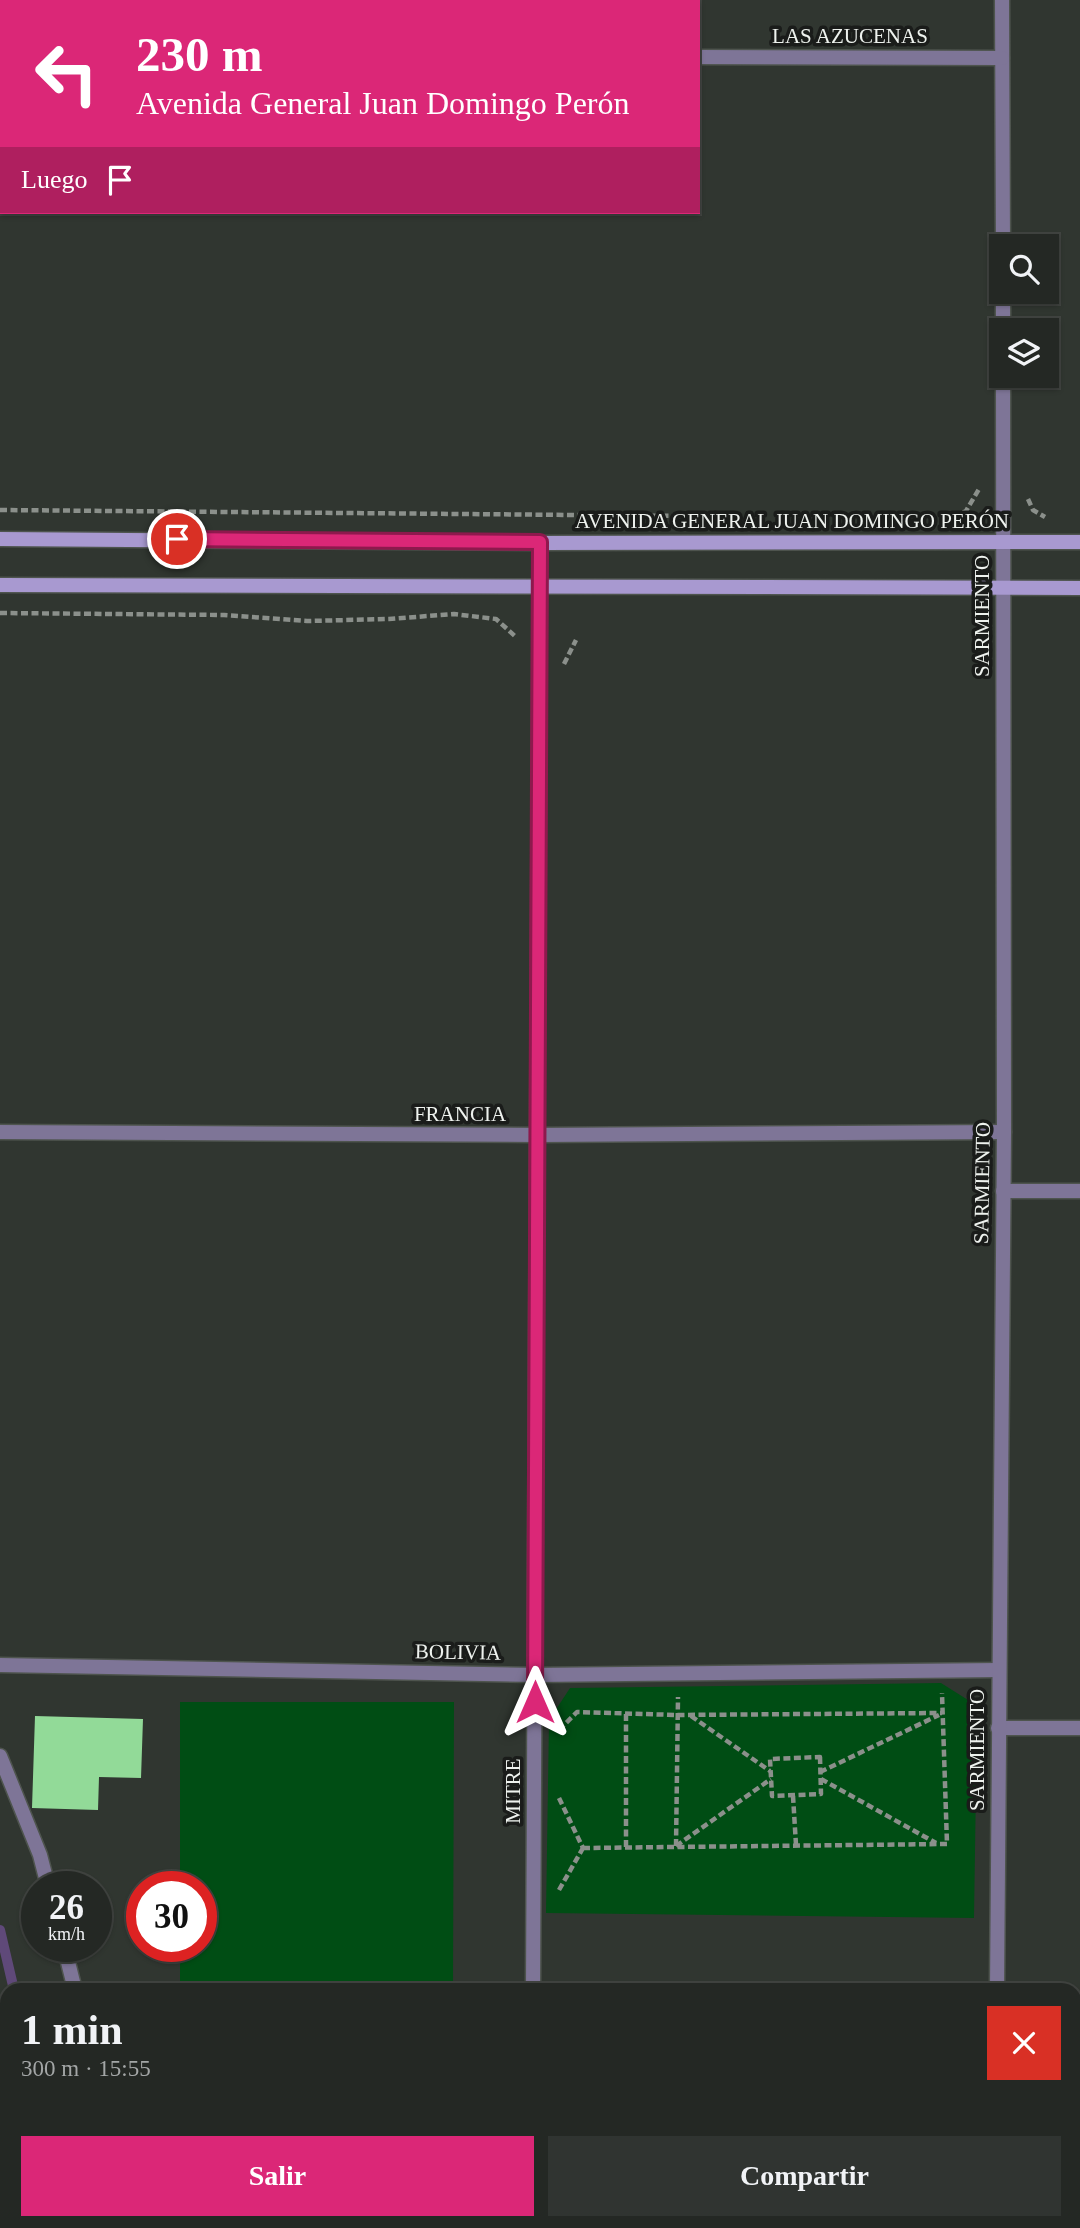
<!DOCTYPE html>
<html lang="es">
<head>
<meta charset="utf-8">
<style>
  body { margin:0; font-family:"Times New Roman",serif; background:#303431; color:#f1f3f6; height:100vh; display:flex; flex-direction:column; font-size:26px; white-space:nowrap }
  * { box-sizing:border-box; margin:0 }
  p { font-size:23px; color:#a3a6a6 }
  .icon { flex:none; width:38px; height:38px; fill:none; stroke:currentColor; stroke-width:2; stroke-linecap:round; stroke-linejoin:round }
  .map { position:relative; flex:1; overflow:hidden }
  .details { position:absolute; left:0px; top:1983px; width:1082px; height:247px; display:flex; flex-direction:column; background:#242824; border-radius:21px 21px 0 0; box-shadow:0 2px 5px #0004,0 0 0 2px #414441 }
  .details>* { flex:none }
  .top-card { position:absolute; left:0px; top:0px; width:700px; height:214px; box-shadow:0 2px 5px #0004,0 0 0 2px #414441; background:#db2777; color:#fff; overflow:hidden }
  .tools { position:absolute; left:989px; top:234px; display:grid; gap:14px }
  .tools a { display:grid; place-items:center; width:70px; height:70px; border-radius:0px; background:#242824; box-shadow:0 2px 5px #0004,0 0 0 2px #414441; font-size:35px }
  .speed { position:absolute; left:21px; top:1871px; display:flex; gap:14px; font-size:35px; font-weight:700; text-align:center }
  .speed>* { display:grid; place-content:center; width:91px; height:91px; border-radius:50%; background:#242824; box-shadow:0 2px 5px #0004,0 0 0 2px #414441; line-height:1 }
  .speed small { font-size:18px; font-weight:400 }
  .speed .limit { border:10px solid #d22; background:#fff; color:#111 }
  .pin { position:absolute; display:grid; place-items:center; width:60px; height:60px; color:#fff; margin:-30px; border:4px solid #fff; border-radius:50%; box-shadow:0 2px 7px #0007 }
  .me { position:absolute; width:77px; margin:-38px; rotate:0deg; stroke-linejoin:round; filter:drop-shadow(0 0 5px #0008) }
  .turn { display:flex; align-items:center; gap:24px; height:147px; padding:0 21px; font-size:32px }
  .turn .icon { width:91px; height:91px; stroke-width:2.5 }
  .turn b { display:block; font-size:49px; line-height:60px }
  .then { display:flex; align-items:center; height:66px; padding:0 21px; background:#0003; gap:14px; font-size:26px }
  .round { display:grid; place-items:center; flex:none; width:74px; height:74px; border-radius:0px; background:#303431 }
  .head { display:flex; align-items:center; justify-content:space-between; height:119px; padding:0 21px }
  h1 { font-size:42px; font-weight:700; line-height:52px }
  .button { display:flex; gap:14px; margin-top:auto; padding:14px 21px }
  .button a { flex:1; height:80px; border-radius:0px; background:#db2777; color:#fff; font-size:28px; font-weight:700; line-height:80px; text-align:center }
  .button a+a { background:#303431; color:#f1f3f6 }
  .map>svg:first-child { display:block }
  .green { fill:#004d14 }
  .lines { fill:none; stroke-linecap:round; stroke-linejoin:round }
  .stream { stroke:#5f4979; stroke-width:10 }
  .building { fill:#92da98 }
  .minor-casing { stroke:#4e544e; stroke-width:17 }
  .secondary-casing { stroke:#4e544e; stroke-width:17 }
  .path { stroke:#8b908b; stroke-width:4.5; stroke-dasharray:7 3.5; stroke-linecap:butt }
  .minor { stroke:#7e7597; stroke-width:14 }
  .secondary { stroke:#a899d0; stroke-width:14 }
  .route-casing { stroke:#8e194d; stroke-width:18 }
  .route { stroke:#db2777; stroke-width:12 }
  .labels { text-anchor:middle; stroke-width:7; stroke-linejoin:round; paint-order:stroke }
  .street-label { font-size:21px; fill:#eef2ee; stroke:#1a1c1a }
</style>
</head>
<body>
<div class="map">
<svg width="1080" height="2228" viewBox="0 0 1080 2228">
  <rect width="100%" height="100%" fill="#303630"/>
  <g class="green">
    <path d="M 941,1683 L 968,1700 L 977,1719 L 974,1918 L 546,1913 L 549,1720 L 570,1688 Z"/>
    <path d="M 180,1702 L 454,1702 L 453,1990 L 180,1990 L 180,1946 L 201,1946 L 201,1886 L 180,1886 Z"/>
  </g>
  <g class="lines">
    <g class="stream">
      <path d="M 0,1930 L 14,1990"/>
      <path d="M 90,2222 L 92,2228"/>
    </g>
  </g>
  <path class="building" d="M 35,1716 L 143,1719 L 141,1778 L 99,1777 L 98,1810 L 32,1808 Z"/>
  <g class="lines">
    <g class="minor-casing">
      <g id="minor">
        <path d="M 1002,0 L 1003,247"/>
        <path d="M 0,54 L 2,54"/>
        <path d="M 698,57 L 1002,58"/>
        <path d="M 1003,292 L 1003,331"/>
        <path d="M 0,1132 L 538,1135 L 1004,1132"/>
        <path d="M 1003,1191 L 1080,1191"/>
        <path d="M 0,1665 L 535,1675 L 999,1670"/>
        <path d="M 998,1728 L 1080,1728"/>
        <path d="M 0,1756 L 40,1855 L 48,1886"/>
        <path d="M 64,1946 L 75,1990"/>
        <path d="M 533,1990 L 540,543"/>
        <path d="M 997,1990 L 1004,1132 L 1003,376"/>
        <path d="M 0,2159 L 7,2167"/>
        <path d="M 1074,2169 L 1080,2169"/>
        <path d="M 33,2222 L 36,2228"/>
        <path d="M 529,2228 L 529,2222"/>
        <path d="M 994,2228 L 994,2222"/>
      </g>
    </g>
    <g class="secondary-casing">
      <g id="secondary">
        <path d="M 0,539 L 540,543 L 1080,542"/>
        <path d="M 0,585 L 1080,588"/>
      </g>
    </g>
    <g class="path">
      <path d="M 1028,499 L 1033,510 L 1045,517"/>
      <path d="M 0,510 L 692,516"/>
      <path d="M 953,516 L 966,511 L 979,489"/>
      <path d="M 0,613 L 224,615 L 307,621 L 389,619 L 454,614 L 496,619 L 516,637"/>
      <path d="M 564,664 L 576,640"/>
      <path d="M 691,1716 L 770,1771"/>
      <path d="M 559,1730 L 577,1712 L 677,1715 L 942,1713"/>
      <path d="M 820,1757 L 821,1794 L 772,1796 L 770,1759 Z"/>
      <path d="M 820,1772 L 939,1715"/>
      <path d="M 821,1779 L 936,1843"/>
      <path d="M 793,1796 L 796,1845"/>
      <path d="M 559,1798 L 583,1848"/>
      <path d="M 676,1846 L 678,1697"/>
      <path d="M 676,1846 L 771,1779"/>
      <path d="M 626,1847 L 626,1714"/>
      <path d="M 583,1848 L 947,1844 L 942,1693"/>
      <path d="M 559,1890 L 583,1848"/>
    </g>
    <use href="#minor" class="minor"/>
    <use href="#secondary" class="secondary"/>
  </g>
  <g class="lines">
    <g class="route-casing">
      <path id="route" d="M 177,539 L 540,542 L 535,1702"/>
    </g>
    <use href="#route" class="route"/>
  </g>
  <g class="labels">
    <g class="street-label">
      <text x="850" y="43">LAS AZUCENAS</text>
      <text x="792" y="528">AVENIDA GENERAL JUAN DOMINGO PERÓN</text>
      <text transform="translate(982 616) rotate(-90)" y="7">SARMIENTO</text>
      <text x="460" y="1121">FRANCIA</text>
      <text transform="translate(982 1183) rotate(-89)" y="7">SARMIENTO</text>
      <text transform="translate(458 1652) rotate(1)" y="7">BOLIVIA</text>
      <text transform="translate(977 1750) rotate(-90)" y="7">SARMIENTO</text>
      <text transform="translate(513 1791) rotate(-90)" y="7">MITRE</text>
    </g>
  </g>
</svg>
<div class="tools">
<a><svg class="icon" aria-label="search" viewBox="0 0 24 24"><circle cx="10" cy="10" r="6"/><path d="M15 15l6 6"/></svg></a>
<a><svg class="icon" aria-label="layers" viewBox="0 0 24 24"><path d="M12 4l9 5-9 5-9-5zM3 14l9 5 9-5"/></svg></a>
</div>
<div class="speed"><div>26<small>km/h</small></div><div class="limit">30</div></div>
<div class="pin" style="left:177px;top:539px;background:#d93025"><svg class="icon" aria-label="arrive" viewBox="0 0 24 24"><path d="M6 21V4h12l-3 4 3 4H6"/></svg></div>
<svg class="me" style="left:535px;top:1702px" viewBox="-20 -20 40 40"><path d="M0-17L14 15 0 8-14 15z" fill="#db2777" stroke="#fff" stroke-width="4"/></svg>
<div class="top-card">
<div class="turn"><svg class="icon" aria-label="left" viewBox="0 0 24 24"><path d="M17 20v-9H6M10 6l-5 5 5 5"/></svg><div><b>230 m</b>Avenida General Juan Domingo Perón</div></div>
<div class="then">Luego<svg class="icon" aria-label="arrive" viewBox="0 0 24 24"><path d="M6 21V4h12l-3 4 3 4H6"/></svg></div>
</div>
<section class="details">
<div class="head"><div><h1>1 min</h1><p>300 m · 15:55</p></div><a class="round" style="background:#d93025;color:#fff"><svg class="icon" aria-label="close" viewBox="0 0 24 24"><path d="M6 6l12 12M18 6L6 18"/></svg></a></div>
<div class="button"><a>Salir</a><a>Compartir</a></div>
</section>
</div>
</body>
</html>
